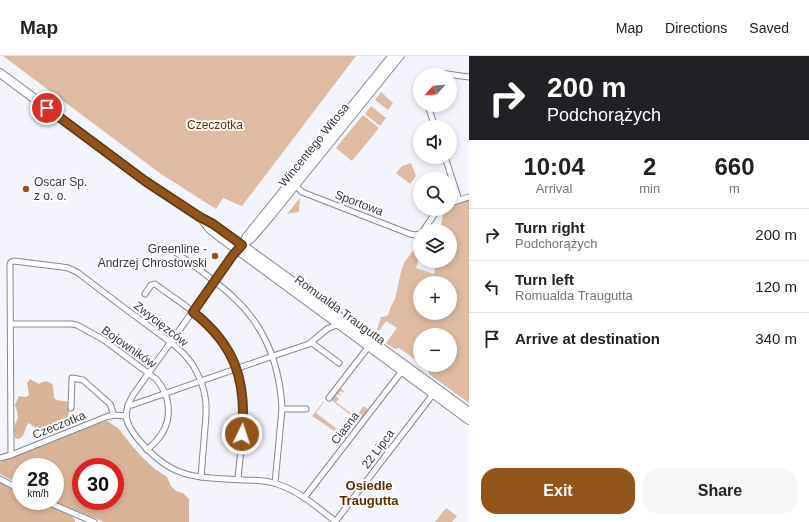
<!DOCTYPE html>
<html lang="en">
<head>
<meta charset="utf-8">
<style>
  body { margin:0; font-family:Helvetica,sans-serif; background:#f6f6f6; color:#222; height:100vh; display:flex; flex-direction:column; font-size:15px; white-space:nowrap }
  * { box-sizing:border-box; margin:0 }
  p { font-size:13px; color:#767676 }
  .icon { flex:none; width:22px; height:22px; fill:none; stroke:currentColor; stroke-width:2; stroke-linecap:round; stroke-linejoin:round }
  .map { position:relative; flex:1; overflow:hidden }
  .panel { display:flex; flex-direction:column; background:#fff; width:340px }
  .panel>* { flex:none }
  .hud { background:#202124; color:#fff; overflow:hidden }
  .needle { width:26px; rotate:243deg }
  .tools { position:absolute; left:413px; top:12px; display:grid; gap:8px }
  .tools a { display:grid; place-items:center; width:44px; height:44px; border-radius:50%; background:#fff; box-shadow:0 2px 6px #0003; font-size:20px }
  .speed { position:absolute; left:12px; top:402px; display:flex; gap:8px; font-size:20px; font-weight:700; text-align:center }
  .speed>* { display:grid; place-content:center; width:52px; height:52px; border-radius:50%; background:#fff; box-shadow:0 2px 6px #0003; line-height:1 }
  .speed small { font-size:10px; font-weight:400 }
  .speed .limit { border:6px solid #d22; background:#fff; color:#111 }
  .pin { position:absolute; display:grid; place-items:center; width:34px; height:34px; color:#fff; margin:-17px; border:2px solid #fff; border-radius:50%; box-shadow:0 1px 4px #0007 }
  .me { position:absolute; width:44px; margin:-22px; rotate:4deg; stroke-linejoin:round; filter:drop-shadow(0 0 3px #0008) }
  .turn { display:flex; align-items:center; gap:14px; height:84px; padding:0 12px; font-size:18px }
  .turn .icon { width:52px; height:52px; stroke-width:2.5 }
  .turn b { display:block; font-size:28px; line-height:34px }
  .eta { display:flex; justify-content:space-evenly; align-items:center; height:68px; text-align:center }
  .eta b { font-size:24px; font-weight:700; line-height:28px }
  .action { display:flex; gap:8px; margin-top:auto; padding:8px 12px }
  .action a { flex:1; height:46px; border-radius:16px; background:#93541c; color:#fff; font-size:16px; font-weight:700; line-height:46px; text-align:center }
  .action a+a { background:#f6f6f6; color:#222 }
  ul { padding:0; list-style:none }
  li { display:flex; align-items:center; gap:12px; height:52px; padding:0 12px; border-top:1px solid #e0e0e0 }
  li div { flex:1 }
  li b { display:block; font-size:15px }
  li em { font-style:normal }
  header { display:flex; align-items:center; gap:24px; box-sizing:border-box; height:56px; padding:0 20px; background:#fff; border-bottom:1px solid #e0e0e0 }
  header strong { font-size:19px }
  nav { display:flex; gap:22px; margin-inline-start:auto; font-size:14px }
  main { display:flex; flex:1; min-height:0 }
  .map>svg:first-child { display:block }
  .green { fill:#debba2; fill-rule:evenodd }
  .forest { fill:#dab499; fill-rule:evenodd }
  .lines { fill:none; stroke-linecap:round; stroke-linejoin:round }
  .street-casing { stroke:#858697; stroke-width:7 }
  .secondary-casing { stroke:#858697; stroke-width:9 }
  .primary-casing { stroke:#858697; stroke-width:10 }
  .street { stroke:#fff; stroke-width:5 }
  .secondary { stroke:#fff; stroke-width:7 }
  .primary { stroke:#fff; stroke-width:8 }
  .route-casing { stroke:#603712; stroke-width:10 }
  .route { stroke:#93541c; stroke-width:7 }
  .poi-dot { fill:#93541c; stroke:#fff; stroke-width:1.5 }
  .labels { text-anchor:middle; stroke-width:4; stroke-linejoin:round; paint-order:stroke }
  .park-label { font-size:12px; fill:#613203; stroke:#fff }
  .street-label { font-size:12px; fill:#383940; stroke:#fff }
  .poi-label { font-size:12px; fill:#383940; stroke:#fff; text-anchor:start }
  .neighbourhood-label { font-size:13px; font-weight:bold; fill:#5a2f06; stroke:#fff }
</style>
</head>
<body>
<header>
<strong>Map</strong>
<nav><a>Map</a><a>Directions</a><a>Saved</a></nav>
</header>
<main>
<div class="map">
<svg width="469" height="466" viewBox="0 0 469 466">
  <rect width="100%" height="100%" fill="#f3f4fc"/>
  <g class="green">
    <path d="M 3,0 L 356,0 L 242,150 L 223,142 L 216,153 L 161,118 Z"/>
    <path d="M 381,36 L 393,47 L 388,54 L 375,44 Z"/>
    <path d="M 371,50 L 386,62 L 380,70 L 365,58 Z"/>
    <path d="M 363,59 L 379,72 L 352,105 L 336,92 Z"/>
    <path d="M 411,107 L 416,120 L 410,128 L 396,117 L 402,110 Z"/>
    <path d="M 300,142 L 299,155 L 298,156 L 287,158 Z"/>
    <path d="M 469,143 L 469,347 L 429,318 L 428,313 L 422,309 L 450,309 L 450,279 L 420,279 L 420,307 L 399,292 L 395,293 L 386,287 L 397,272 L 386,265 L 375,280 L 381,261 L 387,260 L 389,257 L 391,250 L 395,243 L 401,216 L 404,207 L 417,189 L 420,187 L 420,198 L 416,212 L 434,218 L 436,205 L 450,205 L 450,175 L 440,175 L 444,153 L 450,153 L 450,150 ZM 420,227 L 450,227 L 450,257 L 420,257 Z"/>
    <path d="M 339,331 L 344,335 L 343,337 L 340,335 L 339,337 L 341,339 L 341,340 L 338,338 L 336,340 L 339,343 L 336,346 L 353,359 L 353,361 L 330,343 Z"/>
    <path d="M 324,345 L 324,346 L 316,357 L 345,379 L 343,381 L 312,360 Z"/>
    <path d="M 364,350 L 369,354 L 361,364 L 359,363 L 358,365 L 355,362 Z"/>
    <path d="M 446,452 L 457,460 L 452,466 L 435,466 Z"/>
  </g>
  <g class="forest">
    <path d="M 30,323 L 39,328 C 44,324 49,325 53,329 L 54,341 L 56,344 L 69,346 L 71,350 L 68,359 L 68,365 L 65,370 L 47,374 L 38,374 L 29,367 L 27,369 L 23,380 L 19,383 L 15,382 L 14,375 L 15,368 L 18,362 L 17,355 L 15,349 L 19,340 L 26,341 L 29,339 L 27,327 Z"/>
    <path d="M 107,365 L 118,372 L 129,386 L 142,401 L 155,413 L 167,421 L 171,430 L 176,435 L 183,437 L 189,443 L 189,466 L 104,466 L 53,445 L 55,445 L 55,411 L 21,411 L 21,429 L 0,418 L 0,406 L 99,367 ZM 81,411 L 115,411 L 115,445 L 81,445 Z"/>
    <path d="M 0,427 L 21,437 L 21,445 L 39,445 L 72,460 L 75,464 L 75,466 L 0,466 Z"/>
  </g>
  <g class="lines">
    <g class="street-casing">
      <g id="street">
        <path d="M 434,19 L 440,17 L 469,21"/>
        <path d="M 429,49 L 429,53 L 435,71"/>
        <path d="M 445,101 L 459,144"/>
        <path d="M 295,129 L 302,136 L 410,178 L 415,179 L 420,178"/>
        <path d="M 450,147 L 469,141"/>
        <path d="M 423,175 L 438,153"/>
        <path d="M 170,192 C 191,208 214,223 233,241 C 266,271 280,309 282,353 L 275,427"/>
        <path d="M 238,194 L 233,199 L 133,339 C 122,358 125,367 138,383 C 172,424 195,421 244,424 C 255,424 266,424 277,428 C 299,435 317,451 335,465"/>
        <path d="M 145,238 L 151,229 L 154,228 L 155,228 C 172,241 191,252 206,267 C 229,289 243,319 244,351 C 244,375 240,399 238,423"/>
        <path d="M 11,268 L 72,268 L 77,269 L 104,284 L 156,323 C 170,339 173,361 161,379 C 157,385 152,389 147,394"/>
        <path d="M 312,287 L 339,307"/>
        <path d="M 329,342 L 369,290"/>
        <path d="M 128,349 L 132,349 L 273,300 L 309,288 L 327,273 L 339,268"/>
        <path d="M 71,352 L 72,322 L 83,324 L 110,348 L 114,359"/>
        <path d="M 282,353 L 306,353"/>
        <path d="M 11,399 L 10,208 L 11,206 L 14,205 L 62,211 L 68,212 L 77,216 L 123,251 L 173,288 L 184,298 L 193,309 L 201,325 L 204,335 L 206,347 L 206,359 L 201,421"/>
        <path d="M 0,402 L 11,399 L 106,361 L 114,359 L 126,360"/>
        <path d="M 0,423 L 21,434"/>
        <path d="M 304,442 L 402,315"/>
        <path d="M 45,445 L 94,466"/>
        <path d="M 335,466 L 434,337"/>
      </g>
    </g>
    <g class="secondary-casing">
      <g id="secondary">
        <path d="M 243,189 L 252,182 L 270,161 L 400,0"/>
        <path d="M 239,192 L 242,189 L 246,181 L 392,0"/>
      </g>
    </g>
    <g class="primary-casing">
      <g id="primary">
        <path d="M 0,17 L 145,125 L 199,161 L 213,168 L 292,225 L 369,283 L 469,356"/>
        <path d="M 203,164 L 210,173 L 224,184 L 469,364"/>
      </g>
    </g>
    <use href="#street" class="street"/>
    <use href="#secondary" class="secondary"/>
    <use href="#primary" class="primary"/>
  </g>
  <g class="lines">
    <g class="route-casing">
      <path id="route" d="M 47,52 L 145,125 L 200,161 L 213,168 L 242,189 L 233,199 L 193,256 C 235,289 247,325 242,378"/>
    </g>
    <use href="#route" class="route"/>
  </g>
  <g class="poi-dot">
    <circle cx="26" cy="133" r="4"/>
    <circle cx="215" cy="200" r="4"/>
  </g>
  <g class="labels">
    <g class="park-label">
      <text x="215" y="73">Czeczotka</text>
    </g>
    <g class="street-label">
      <text transform="translate(314 89) rotate(-51)" y="4">Wincentego Witosa</text>
      <text transform="translate(359 147) rotate(21)" y="4">Sportowa</text>
      <text transform="translate(340 254) rotate(36)" y="4">Romualda Traugutta</text>
      <text transform="translate(161 268) rotate(38)" y="4">Zwycięzców</text>
      <text transform="translate(129 291) rotate(35)" y="4">Bojowników</text>
      <text transform="translate(59 369) rotate(-22)" y="4">Czeczotka</text>
      <text transform="translate(345 372) rotate(-52)" y="4">Ciasna</text>
      <text transform="translate(378 393) rotate(-53)" y="4">22 Lipca</text>
    </g>
    <g class="poi-label">
      <text x="34" y="130">Oscar Sp.<tspan x="34" dy="14">z o. o.</tspan></text>
      <text x="207" y="197" text-anchor="end">Greenline -<tspan x="207" dy="14">Andrzej Chrostowski</tspan></text>
    </g>
    <g class="neighbourhood-label">
      <text x="369" y="434">Osiedle<tspan x="369" dy="15">Traugutta</tspan></text>
    </g>
  </g>
</svg>
<div class="tools">
<a><svg class="needle" viewBox="-14 -14 28 28"><path d="M0-13l5 13h-10z" fill="#e53935"/><path d="M0 13l5-13h-10z" fill="#767676"/></svg></a>
<a><svg class="icon" aria-label="sound" viewBox="0 0 24 24"><path d="M4 9h4l5-4v14l-5-4H4zM17 9q2 3 0 6"/></svg></a>
<a><svg class="icon" aria-label="search" viewBox="0 0 24 24"><circle cx="10" cy="10" r="6"/><path d="M15 15l6 6"/></svg></a>
<a><svg class="icon" aria-label="layers" viewBox="0 0 24 24"><path d="M12 4l9 5-9 5-9-5zM3 14l9 5 9-5"/></svg></a>
<a>+</a>
<a>−</a>
</div>
<div class="speed"><div>28<small>km/h</small></div><div class="limit">30</div></div>
<div class="pin" style="left:47px;top:52px;background:#d93025"><svg class="icon" aria-label="arrive" viewBox="0 0 24 24"><path d="M6 21V4h12l-3 4 3 4H6"/></svg></div>
<svg class="me" style="left:242px;top:378px" viewBox="-20 -20 40 40"><circle r="17" fill="#93541c" stroke="#fff" stroke-width="3"/><path d="M0-11L8 9 0 5-8 9z" fill="#fff"/></svg>
</div>
<section class="panel">
<div class="hud">
<div class="turn"><svg class="icon" aria-label="right" viewBox="0 0 24 24"><path d="M7 20v-9h11M14 6l5 5-5 5"/></svg><div><b>200 m</b>Podchorążych</div></div>
</div>
<div class="eta">
<div><b>10:04</b><p>Arrival</p></div>
<div><b>2</b><p>min</p></div>
<div><b>660</b><p>m</p></div>
</div>
<ul>
<li><svg class="icon" aria-label="right" viewBox="0 0 24 24"><path d="M7 20v-9h11M14 6l5 5-5 5"/></svg><div><b>Turn right</b><p>Podchorążych</p></div><em>200 m</em></li>
<li><svg class="icon" aria-label="left" viewBox="0 0 24 24"><path d="M17 20v-9H6M10 6l-5 5 5 5"/></svg><div><b>Turn left</b><p>Romualda Traugutta</p></div><em>120 m</em></li>
<li><svg class="icon" aria-label="arrive" viewBox="0 0 24 24"><path d="M6 21V4h12l-3 4 3 4H6"/></svg><div><b>Arrive at destination</b></div><em>340 m</em></li>
</ul>
<div class="action"><a>Exit</a><a>Share</a></div>
</section>
</main>
</body>
</html>
